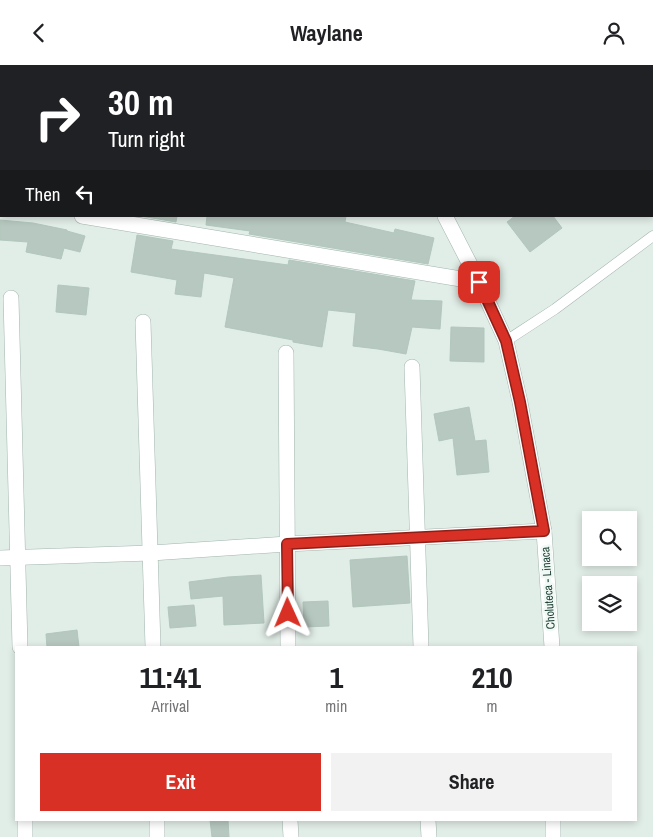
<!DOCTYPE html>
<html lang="en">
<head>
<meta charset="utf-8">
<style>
  body { margin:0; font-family:"Archivo Narrow",sans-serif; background:#f2f2f2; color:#202124; height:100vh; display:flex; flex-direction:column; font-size:19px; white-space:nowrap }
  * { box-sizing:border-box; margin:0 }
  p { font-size:16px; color:#757577 }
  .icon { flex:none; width:28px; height:28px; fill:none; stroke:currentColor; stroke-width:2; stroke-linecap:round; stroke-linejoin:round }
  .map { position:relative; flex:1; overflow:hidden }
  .drawer { position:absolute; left:15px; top:581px; width:622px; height:175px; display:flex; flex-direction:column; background:#fff; border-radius:0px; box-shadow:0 2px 8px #0003 }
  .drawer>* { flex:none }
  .top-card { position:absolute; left:0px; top:0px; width:654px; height:152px; box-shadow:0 2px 8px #0003; background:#202124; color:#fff; overflow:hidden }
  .fabs { position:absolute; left:582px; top:446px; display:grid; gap:10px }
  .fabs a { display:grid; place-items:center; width:55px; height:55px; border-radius:0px; background:#fff; box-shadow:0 2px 8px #0003; font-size:25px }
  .pin { position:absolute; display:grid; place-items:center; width:42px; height:42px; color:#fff; margin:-21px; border-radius:10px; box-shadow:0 2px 8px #0006 }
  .me { position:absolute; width:55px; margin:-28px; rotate:359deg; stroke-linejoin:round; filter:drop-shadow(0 0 4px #0008) }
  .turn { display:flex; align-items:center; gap:18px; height:105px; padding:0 25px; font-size:22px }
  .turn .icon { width:65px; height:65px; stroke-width:2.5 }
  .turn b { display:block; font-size:35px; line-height:42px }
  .then { display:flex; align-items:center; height:48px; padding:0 25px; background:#0003; gap:10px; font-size:19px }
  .eta { display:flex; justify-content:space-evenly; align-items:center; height:85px; text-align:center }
  .eta b { font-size:30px; font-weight:800; line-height:35px }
  .primary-button { display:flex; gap:10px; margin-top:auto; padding:10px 25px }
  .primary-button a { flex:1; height:58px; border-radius:0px; background:#d93025; color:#fff; font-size:20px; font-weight:800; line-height:58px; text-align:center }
  .primary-button a+a { background:#f2f2f2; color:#202124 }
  header { display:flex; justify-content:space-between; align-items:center; height:65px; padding:0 25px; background:#fff; font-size:22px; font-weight:800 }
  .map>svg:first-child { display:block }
  .building { fill:#b6c8bf; stroke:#b2c7bd }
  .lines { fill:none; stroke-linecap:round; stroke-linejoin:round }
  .service-casing { stroke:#a3b5ae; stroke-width:11 }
  .minor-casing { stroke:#a3b5ae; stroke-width:16 }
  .tertiary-casing { stroke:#a3b5ae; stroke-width:16 }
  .service { stroke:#fff; stroke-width:10 }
  .minor { stroke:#fff; stroke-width:15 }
  .tertiary { stroke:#fff; stroke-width:15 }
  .route-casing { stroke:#8d1f18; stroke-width:12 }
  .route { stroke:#d93025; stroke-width:9 }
  .labels { text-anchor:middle; stroke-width:5; stroke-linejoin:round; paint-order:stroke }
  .street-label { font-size:12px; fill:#1f3f35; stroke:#f1f9f5 }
</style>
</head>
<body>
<header><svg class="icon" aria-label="back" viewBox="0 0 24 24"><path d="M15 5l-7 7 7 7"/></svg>Waylane<svg class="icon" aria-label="person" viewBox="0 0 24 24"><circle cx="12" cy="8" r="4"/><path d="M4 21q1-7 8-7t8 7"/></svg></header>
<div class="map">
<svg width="653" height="772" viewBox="0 0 653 772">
  <rect width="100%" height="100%" fill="#e1ede7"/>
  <g class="building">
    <path d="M 141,151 L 177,151 L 176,157 Z"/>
    <path d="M 207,151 L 346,151 L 345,157 L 394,168 L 395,164 L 434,173 L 428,199 L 249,169 L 250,166 L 206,160 Z"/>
    <path d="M 515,151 L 553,151 L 562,163 L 530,187 L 507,157 Z"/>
    <path d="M 0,155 L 33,158 L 67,165 L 67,166 L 85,171 L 80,187 L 64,183 L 61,194 L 26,187 L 28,177 L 0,175 Z"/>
    <path d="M 137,170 L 173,176 L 171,184 L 288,200 L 289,195 L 415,216 L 411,235 L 442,236 L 440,264 L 412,262 L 406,289 L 378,284 L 353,281 L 356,248 L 328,245 L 322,282 L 293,277 L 293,275 L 225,262 L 234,213 L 204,208 L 201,232 L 175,229 L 177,215 L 131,207 Z"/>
    <path d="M 58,220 L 89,223 L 86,250 L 56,247 Z"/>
    <path d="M 451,262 L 484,263 L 484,297 L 450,296 Z"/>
    <path d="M 469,342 L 475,376 L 486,375 L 489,407 L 457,410 L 453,373 L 439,376 L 434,349 Z"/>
    <path d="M 407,491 L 410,538 L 353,542 L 350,495 Z"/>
    <path d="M 261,510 L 264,558 L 224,560 L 223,531 L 191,534 L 189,517 L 228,512 Z"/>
    <path d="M 328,536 L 329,561 L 304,562 L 303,537 Z"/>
    <path d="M 194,540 L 196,561 L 170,563 L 168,542 Z"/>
    <path d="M 77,565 L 79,582 L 47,582 L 46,569 Z"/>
    <path d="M 210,755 L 228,755 L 229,772 L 212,772 Z"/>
  </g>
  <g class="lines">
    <g class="service-casing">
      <path id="service" d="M 506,276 L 555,244 L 653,171"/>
    </g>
    <g class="minor-casing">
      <g id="minor">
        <path d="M 0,138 L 1,138"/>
        <path d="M 82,151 L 479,217"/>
        <path d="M 11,233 L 20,582"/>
        <path d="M 143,257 L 153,582"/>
        <path d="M 286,288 L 288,582"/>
        <path d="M 412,302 L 421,582"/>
        <path d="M 0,493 L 151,488 L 287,479 L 544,466"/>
        <path d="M 25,755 L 25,772"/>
        <path d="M 157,755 L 157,772"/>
        <path d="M 290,755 L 291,772"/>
        <path d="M 428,755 L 429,772"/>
      </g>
    </g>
    <g class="tertiary-casing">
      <g id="tertiary">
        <path d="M 385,0 L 385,1"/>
        <path d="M 445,151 L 479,217 L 506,276 L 520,337 L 544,466 L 552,582"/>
        <path d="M 553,772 L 553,755"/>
      </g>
    </g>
    <use href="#service" class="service"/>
    <use href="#minor" class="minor"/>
    <use href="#tertiary" class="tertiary"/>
  </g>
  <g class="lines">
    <g class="route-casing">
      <path id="route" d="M 288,548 L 287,479 L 544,466 L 520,337 L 506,276 L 479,217"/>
    </g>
    <use href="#route" class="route"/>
  </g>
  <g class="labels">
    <g class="street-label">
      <text transform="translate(548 523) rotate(-94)" y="4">Choluteca - Linaca</text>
    </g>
  </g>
</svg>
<div class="fabs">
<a><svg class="icon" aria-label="search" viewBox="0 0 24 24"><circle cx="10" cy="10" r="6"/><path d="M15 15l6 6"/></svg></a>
<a><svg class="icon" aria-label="layers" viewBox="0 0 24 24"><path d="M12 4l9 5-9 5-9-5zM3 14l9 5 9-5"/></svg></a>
</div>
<div class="pin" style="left:479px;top:217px;background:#d93025"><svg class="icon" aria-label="arrive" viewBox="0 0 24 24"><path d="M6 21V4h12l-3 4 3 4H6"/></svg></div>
<svg class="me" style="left:288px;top:548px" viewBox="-20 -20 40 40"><path d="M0-17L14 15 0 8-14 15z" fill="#d93025" stroke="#fff" stroke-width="4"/></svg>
<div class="top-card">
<div class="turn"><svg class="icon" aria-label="right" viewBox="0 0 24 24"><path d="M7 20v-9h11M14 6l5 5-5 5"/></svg><div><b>30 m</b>Turn right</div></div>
<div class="then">Then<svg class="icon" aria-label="left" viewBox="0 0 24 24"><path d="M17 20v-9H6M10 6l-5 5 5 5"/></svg></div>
</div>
<section class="drawer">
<div class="eta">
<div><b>11:41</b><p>Arrival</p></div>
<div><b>1</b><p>min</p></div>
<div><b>210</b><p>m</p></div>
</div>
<div class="primary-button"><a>Exit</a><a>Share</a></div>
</section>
</div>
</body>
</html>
